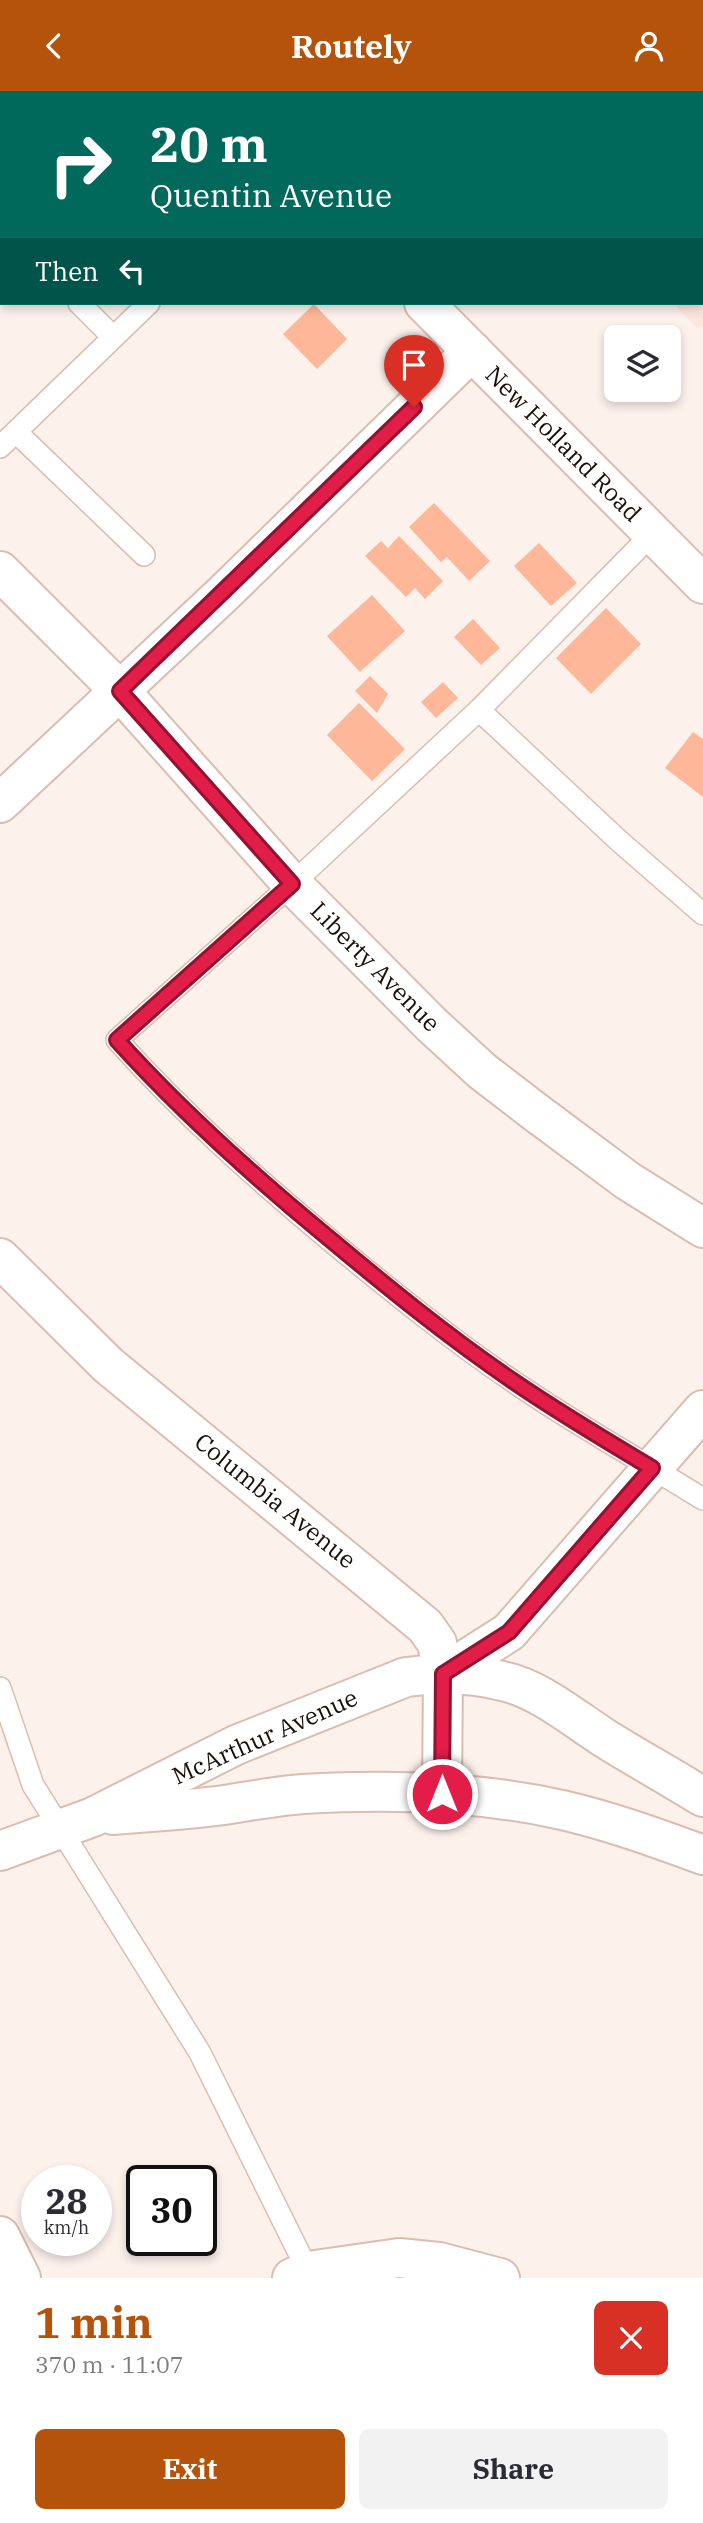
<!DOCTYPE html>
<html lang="en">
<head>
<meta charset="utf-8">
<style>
  body { margin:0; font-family:"IBM Plex Serif",serif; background:#f2f2f3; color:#2b2b33; height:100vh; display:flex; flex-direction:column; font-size:26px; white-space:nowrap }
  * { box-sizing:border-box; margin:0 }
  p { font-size:23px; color:#7c7c81 }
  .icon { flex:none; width:38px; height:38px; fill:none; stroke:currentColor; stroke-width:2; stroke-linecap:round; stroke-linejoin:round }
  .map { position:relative; height:2187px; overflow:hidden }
  .side { display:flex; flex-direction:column; background:#fff; flex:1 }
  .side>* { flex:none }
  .banner { position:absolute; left:0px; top:0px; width:704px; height:214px; box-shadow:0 4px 10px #0003; background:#00695c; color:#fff; overflow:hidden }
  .fabs { position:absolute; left:604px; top:234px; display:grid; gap:14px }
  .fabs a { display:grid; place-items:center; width:77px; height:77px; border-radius:10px; background:#fff; box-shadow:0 4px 10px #0003; font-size:35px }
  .speed { position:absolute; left:21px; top:2074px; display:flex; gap:14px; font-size:35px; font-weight:700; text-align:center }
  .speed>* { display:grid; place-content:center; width:91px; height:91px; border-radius:50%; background:#fff; box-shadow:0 4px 10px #0003; line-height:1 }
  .speed small { font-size:18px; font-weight:400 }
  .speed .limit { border:4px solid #111; border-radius:10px; background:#fff; color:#111 }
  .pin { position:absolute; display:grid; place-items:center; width:60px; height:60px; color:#fff; margin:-72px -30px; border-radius:50% 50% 50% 0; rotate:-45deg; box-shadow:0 0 7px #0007 }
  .pin .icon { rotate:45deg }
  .me { position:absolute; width:77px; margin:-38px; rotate:0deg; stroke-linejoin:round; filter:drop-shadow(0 0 5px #0008) }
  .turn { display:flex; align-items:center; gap:24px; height:147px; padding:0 35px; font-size:32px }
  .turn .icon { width:91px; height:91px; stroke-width:2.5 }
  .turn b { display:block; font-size:49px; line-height:60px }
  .then { display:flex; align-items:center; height:66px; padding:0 35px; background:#0003; gap:14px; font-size:26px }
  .round { display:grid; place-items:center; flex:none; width:74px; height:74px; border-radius:10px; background:#f2f2f3 }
  .headline { display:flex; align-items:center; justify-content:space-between; height:119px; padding:0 35px }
  h1 { font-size:42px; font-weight:700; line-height:52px; color:#b45309 }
  .cta { display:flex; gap:14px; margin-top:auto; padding:14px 35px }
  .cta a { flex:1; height:80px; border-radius:10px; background:#b45309; color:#fff; font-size:28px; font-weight:700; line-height:80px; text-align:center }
  .cta a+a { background:#f2f2f3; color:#2b2b33 }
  header { display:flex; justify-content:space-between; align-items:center; height:91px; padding:0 35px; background:#b45309; color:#fff; font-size:32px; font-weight:700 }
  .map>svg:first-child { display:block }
  .built { fill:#fee6dc }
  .building { fill:#feb899 }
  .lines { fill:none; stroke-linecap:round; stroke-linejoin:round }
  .service-casing { stroke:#dbbdb0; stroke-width:24 }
  .minor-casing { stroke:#dbbdb0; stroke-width:42 }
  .tertiary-casing { stroke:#dbbdb0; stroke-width:42 }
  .secondary-casing { stroke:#dbbdb0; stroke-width:42 }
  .service { stroke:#fff; stroke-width:21 }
  .minor { stroke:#fff; stroke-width:38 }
  .tertiary { stroke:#fff; stroke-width:38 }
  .secondary { stroke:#fff; stroke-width:38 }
  .route-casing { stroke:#92132f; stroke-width:18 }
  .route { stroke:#e11d48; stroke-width:12 }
  .labels { text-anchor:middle; stroke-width:5; stroke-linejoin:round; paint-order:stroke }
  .street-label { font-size:24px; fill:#180e0a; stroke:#fff }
</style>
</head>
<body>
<header><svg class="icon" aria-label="back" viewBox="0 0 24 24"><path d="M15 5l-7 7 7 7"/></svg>Routely<svg class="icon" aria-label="person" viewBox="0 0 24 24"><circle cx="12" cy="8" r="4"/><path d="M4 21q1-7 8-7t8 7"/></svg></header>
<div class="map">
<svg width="703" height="2187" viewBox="0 0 703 2187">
  <rect width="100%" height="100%" fill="#fdf1ec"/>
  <path class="built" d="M 702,98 L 703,234 L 698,238 L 673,212 L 702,212 Z"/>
  <g class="building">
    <path d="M 314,213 L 347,248 L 317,278 L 283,243 Z"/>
    <path d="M 434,412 L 490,470 L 469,490 L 447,466 L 441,471 L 409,436 Z"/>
    <path d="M 399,445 L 443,490 L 425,508 L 415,497 L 406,506 L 365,465 L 381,450 L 388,457 Z"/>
    <path d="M 539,452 L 577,492 L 551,515 L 514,475 Z"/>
    <path d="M 372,504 L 405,540 L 360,581 L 327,545 Z"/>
    <path d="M 606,517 L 641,553 L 591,603 L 556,567 Z"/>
    <path d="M 473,528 L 500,557 L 481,574 L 454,546 Z"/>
    <path d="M 370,585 L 388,603 L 377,622 L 355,600 Z"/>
    <path d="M 443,591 L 458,607 L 436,627 L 421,611 Z"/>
    <path d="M 359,612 L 405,658 L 372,690 L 327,644 Z"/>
    <path d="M 693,641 L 703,648 L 703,706 L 665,677 Z"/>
  </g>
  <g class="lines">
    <g class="service-casing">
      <g id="service">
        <path d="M 702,13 L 703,15"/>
        <path d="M 0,132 L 2,134"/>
        <path d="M 79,212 L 113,246"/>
        <path d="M 16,341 L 144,464"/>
        <path d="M 0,356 L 149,212"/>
        <path d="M 652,443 L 479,619 L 292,793 L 117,949 C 184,1024 259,1090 337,1155 C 394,1202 452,1249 514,1291 C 575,1333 640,1369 703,1408"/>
        <path d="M 479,619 L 618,749 L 703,823"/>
        <path d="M 0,1597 L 33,1694 L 200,1962 L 308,2180"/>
      </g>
    </g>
    <g class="minor-casing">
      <g id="minor">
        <path d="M 0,480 L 120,600 L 292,793 L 431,933 L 482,980 L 534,1020 L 628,1090 L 703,1137"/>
        <path d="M 0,1167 L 108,1274 L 425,1535 L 437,1552 L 443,1583 L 442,1703"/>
        <path d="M 443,1583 L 509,1541 L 703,1319"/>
        <path d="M 113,1724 C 150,1721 187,1719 224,1714 C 250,1710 276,1705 303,1703 C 388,1698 478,1700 562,1719 C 610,1730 657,1747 703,1764"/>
        <path d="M 0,1760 L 93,1726 L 236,1654 L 406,1586 C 437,1582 471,1582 502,1590 C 540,1598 573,1627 606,1648 C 638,1668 671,1686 703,1706"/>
        <path d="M 0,2145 L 21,2187"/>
        <path d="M 292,2187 L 308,2180 L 399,2167 L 439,2171 L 500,2187"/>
      </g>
    </g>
    <g class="tertiary-casing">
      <path id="tertiary" d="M 0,712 L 223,503 L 472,260"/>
    </g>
    <g class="secondary-casing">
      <g id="secondary">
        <path d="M 212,0 L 214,2"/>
        <path d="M 424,212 L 703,493"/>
      </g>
    </g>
    <use href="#service" class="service"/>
    <use href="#minor" class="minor"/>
    <use href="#tertiary" class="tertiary"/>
    <use href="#secondary" class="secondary"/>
  </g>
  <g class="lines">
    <g class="route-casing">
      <path id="route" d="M 414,316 L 120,600 L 292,793 L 117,949 C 181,1020 251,1083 325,1144 C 386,1195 447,1245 513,1290 C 558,1321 605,1349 652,1377 L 509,1541 L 443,1583 L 442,1703"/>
    </g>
    <use href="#route" class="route"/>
  </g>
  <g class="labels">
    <g class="street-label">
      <text transform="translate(563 353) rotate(45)" y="8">New Holland Road</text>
      <text transform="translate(375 876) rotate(45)" y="8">Liberty Avenue</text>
      <text transform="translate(275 1410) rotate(39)" y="8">Columbia Avenue</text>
      <text transform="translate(265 1646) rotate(-24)" y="8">McArthur Avenue</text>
    </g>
  </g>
</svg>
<div class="fabs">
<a><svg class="icon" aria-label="layers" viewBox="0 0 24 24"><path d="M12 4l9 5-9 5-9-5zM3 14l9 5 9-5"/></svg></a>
</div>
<div class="speed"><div>28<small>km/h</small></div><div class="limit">30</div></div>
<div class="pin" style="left:414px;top:316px;background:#d93025"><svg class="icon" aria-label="arrive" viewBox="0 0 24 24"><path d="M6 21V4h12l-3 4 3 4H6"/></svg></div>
<svg class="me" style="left:442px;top:1703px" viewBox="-20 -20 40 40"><circle r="17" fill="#e11d48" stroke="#fff" stroke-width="3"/><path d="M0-11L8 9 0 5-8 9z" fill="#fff"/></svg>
<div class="banner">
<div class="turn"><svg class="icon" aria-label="right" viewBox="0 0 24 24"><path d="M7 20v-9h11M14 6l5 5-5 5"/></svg><div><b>20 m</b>Quentin Avenue</div></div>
<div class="then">Then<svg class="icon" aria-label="left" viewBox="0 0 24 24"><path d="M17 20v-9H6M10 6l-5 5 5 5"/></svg></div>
</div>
</div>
<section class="side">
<div class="headline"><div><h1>1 min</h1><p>370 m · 11:07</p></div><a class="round" style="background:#d93025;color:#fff"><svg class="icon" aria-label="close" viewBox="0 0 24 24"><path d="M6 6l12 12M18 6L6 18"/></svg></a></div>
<div class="cta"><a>Exit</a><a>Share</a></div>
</section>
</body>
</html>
